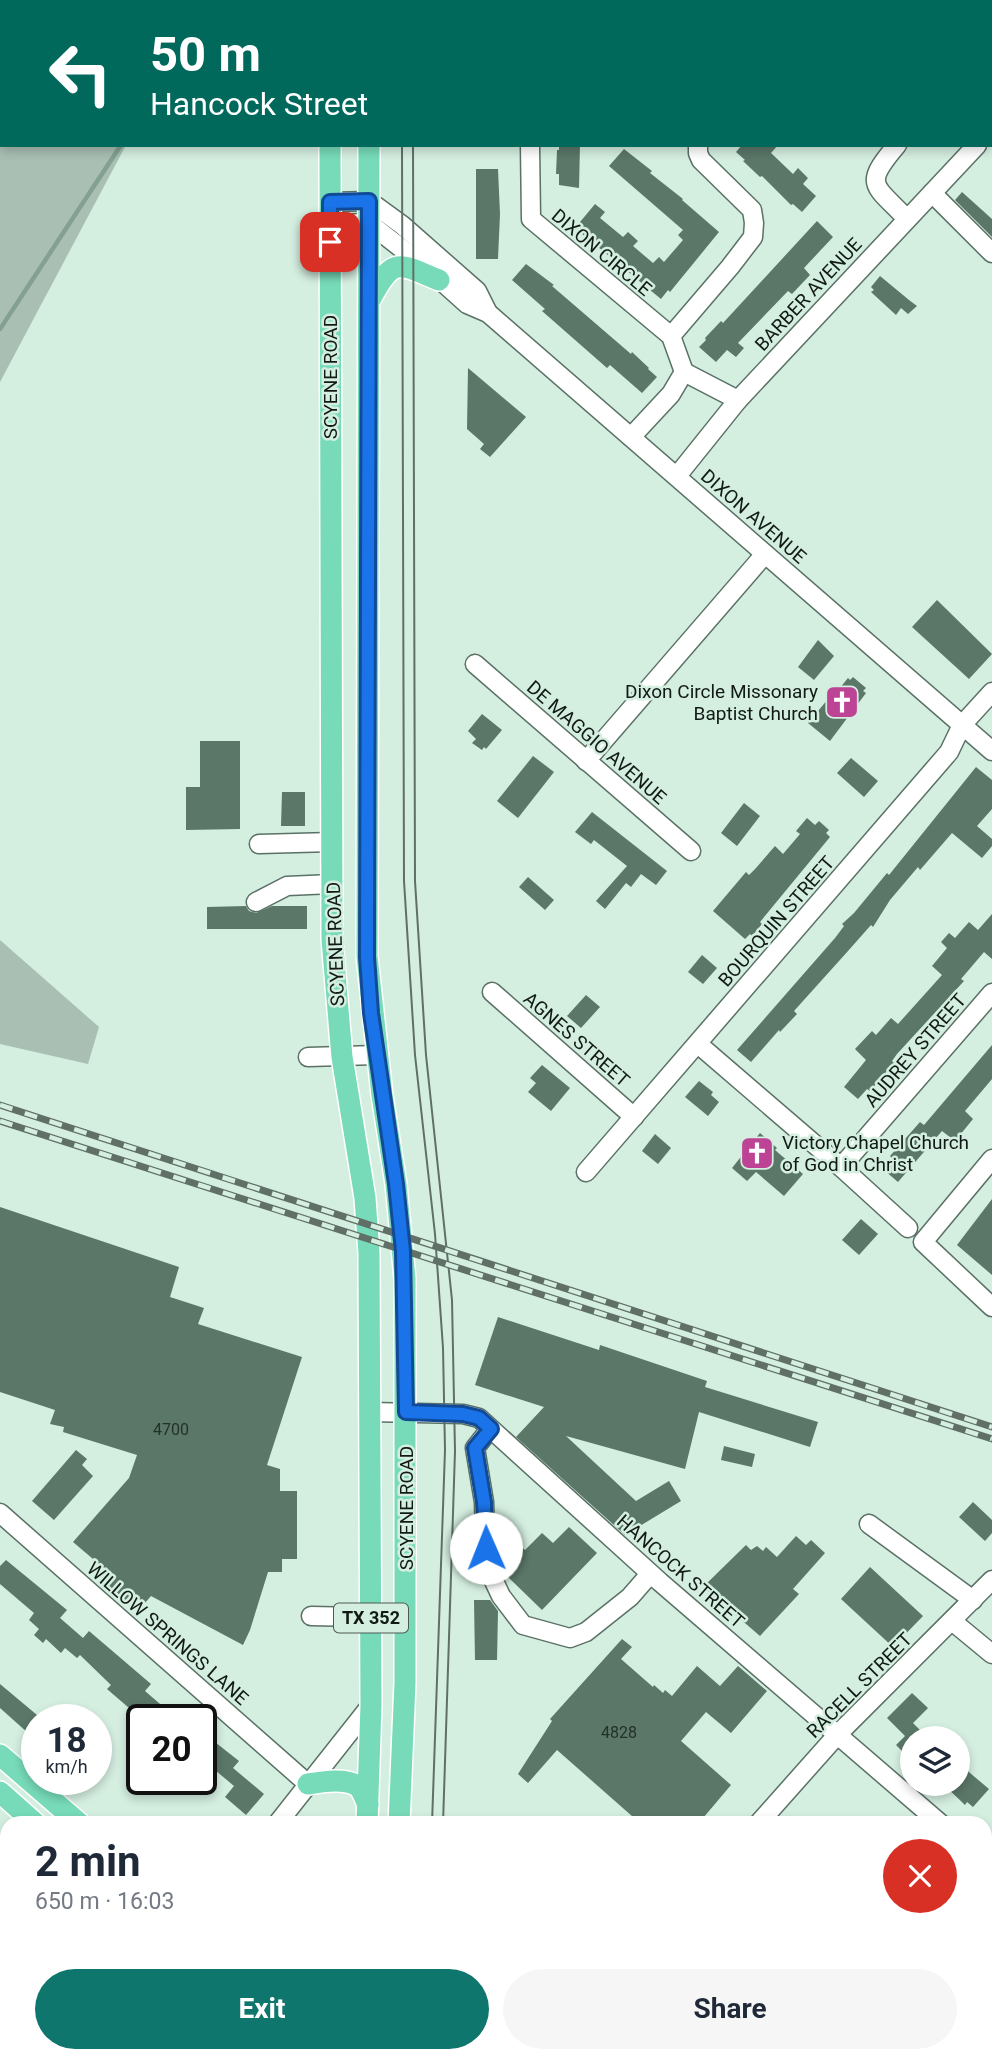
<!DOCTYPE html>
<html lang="en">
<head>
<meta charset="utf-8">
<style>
  body { margin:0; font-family:Roboto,sans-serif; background:#f6f6f7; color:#1f2937; height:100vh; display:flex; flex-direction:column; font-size:26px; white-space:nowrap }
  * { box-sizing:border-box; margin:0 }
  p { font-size:23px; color:#747a83 }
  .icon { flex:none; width:38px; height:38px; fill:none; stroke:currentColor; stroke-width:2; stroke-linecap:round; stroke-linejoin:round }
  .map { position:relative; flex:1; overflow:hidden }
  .sheet { position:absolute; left:0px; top:1816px; width:992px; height:247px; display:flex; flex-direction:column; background:#fff; border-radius:21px 21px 0 0; box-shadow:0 4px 10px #0003 }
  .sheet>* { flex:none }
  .top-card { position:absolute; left:0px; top:0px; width:992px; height:147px; box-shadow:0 4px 10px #0003; background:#00695c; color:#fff; overflow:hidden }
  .tools { position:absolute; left:900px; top:1726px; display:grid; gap:14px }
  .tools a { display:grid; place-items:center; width:70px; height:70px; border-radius:50%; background:#fff; box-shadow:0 4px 10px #0003; font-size:35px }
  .speed { position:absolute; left:21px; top:1704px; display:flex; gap:14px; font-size:35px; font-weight:700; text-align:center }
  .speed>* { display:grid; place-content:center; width:91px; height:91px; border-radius:50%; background:#fff; box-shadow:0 4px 10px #0003; line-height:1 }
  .speed small { font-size:18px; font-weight:400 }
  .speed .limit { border:4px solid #111; border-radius:10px; background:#fff; color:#111 }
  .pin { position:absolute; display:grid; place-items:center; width:60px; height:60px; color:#fff; margin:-30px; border-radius:14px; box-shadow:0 4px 10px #0006 }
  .me { position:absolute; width:77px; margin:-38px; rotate:359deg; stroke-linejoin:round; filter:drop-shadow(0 0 5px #0008) }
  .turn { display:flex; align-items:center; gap:24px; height:147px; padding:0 35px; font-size:32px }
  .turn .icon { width:91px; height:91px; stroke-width:2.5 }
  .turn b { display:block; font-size:49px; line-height:60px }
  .round { display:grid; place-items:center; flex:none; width:74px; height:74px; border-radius:37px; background:#f6f6f7 }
  .head { display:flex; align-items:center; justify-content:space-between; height:119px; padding:0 35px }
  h1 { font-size:42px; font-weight:700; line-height:52px }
  .primary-button { display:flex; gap:14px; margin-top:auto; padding:14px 35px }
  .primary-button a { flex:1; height:80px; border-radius:42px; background:#0f766e; color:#fff; font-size:28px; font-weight:700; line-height:80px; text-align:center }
  .primary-button a+a { background:#f6f6f7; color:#1f2937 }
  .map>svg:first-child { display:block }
  .green { fill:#a9bfb3 }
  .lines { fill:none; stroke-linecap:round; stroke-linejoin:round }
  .stream { stroke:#82a191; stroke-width:4.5 }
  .building { fill:#5a7768 }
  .minor-casing { stroke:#5a7166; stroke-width:21 }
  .major-casing { stroke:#fff; stroke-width:24 }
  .path { stroke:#8a9e93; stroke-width:2.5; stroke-dasharray:3.5 5; stroke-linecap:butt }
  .minor { stroke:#fff; stroke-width:18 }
  .major { stroke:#77dbb9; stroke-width:21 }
  .tram { stroke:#607067; stroke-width:2 }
  .rail-casing { stroke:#607067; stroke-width:7 }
  .rail { stroke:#d4eee0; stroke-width:4.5; stroke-dasharray:13; stroke-linecap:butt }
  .route-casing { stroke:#114b97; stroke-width:18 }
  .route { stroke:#1a73e8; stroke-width:12 }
  .labels { text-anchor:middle; stroke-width:5; stroke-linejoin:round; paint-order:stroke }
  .number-label { font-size:16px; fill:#23312a }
  .shield { fill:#d4eee0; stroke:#4c5a52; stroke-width:2 }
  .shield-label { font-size:18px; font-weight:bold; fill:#111a15 }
  .street-label { font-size:19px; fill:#111a15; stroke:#d4eee0 }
  .poi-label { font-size:19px; fill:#111a15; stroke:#d4eee0; text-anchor:end }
</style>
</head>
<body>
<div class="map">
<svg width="992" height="2063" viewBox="0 0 992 2063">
  <rect width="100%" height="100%" fill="#d4eee0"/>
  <g class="green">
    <path d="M 0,0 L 204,0 L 2,2 L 2,145 L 126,145 L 0,382 Z"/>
    <path d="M 0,940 L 99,1027 L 88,1064 L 0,1044 Z"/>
  </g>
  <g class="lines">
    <g class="stream">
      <path d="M 215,2 L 217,0"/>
      <path d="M 0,329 L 121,145"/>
    </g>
  </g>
  <g class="building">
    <path d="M 559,145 L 580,145 L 579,188 L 559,185 L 559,174 L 556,174 L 557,150 L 559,150 Z"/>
    <path d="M 742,145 L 778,145 L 771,153 L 793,174 L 798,168 L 808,178 L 803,184 L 816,196 L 802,212 L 793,204 L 791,205 L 762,176 L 760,177 L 743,161 L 745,160 L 736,152 Z"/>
    <path d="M 624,149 L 652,171 L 650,173 L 683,199 L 682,200 L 719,232 L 670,292 L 668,290 L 661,299 L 575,228 L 595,204 L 605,212 L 600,218 L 623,237 L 628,232 L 638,241 L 633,246 L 653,263 L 659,257 L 664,262 L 683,240 L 678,235 L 683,230 L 609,166 Z"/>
    <path d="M 476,169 L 498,169 L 500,214 L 498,259 L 476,259 Z"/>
    <path d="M 962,192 L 992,219 L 992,237 L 955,200 Z"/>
    <path d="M 817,221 L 833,237 L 804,268 L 810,275 L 792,294 L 788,291 L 738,343 L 744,348 L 736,357 L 727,350 L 716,362 L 699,347 L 706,340 L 705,338 L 721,321 L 723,323 Z"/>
    <path d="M 526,264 L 554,285 L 552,286 L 631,354 L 632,352 L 649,368 L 648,369 L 657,377 L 642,393 L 610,365 L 607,368 L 542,311 L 545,309 L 512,280 Z"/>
    <path d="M 880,276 L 909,300 L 917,306 L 908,314 L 901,308 L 896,315 L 871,292 L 874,290 L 871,287 Z"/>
    <path d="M 468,368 L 526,417 L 490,457 L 480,449 L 484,444 L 467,429 Z"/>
    <path d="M 937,600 L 992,654 L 969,679 L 912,627 Z"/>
    <path d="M 818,640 L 834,656 L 814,680 L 798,667 Z"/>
    <path d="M 853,677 L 866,688 L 863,691 L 866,693 L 830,741 L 808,723 L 833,693 L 835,694 L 848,678 L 850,680 Z"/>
    <path d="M 482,714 L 502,730 L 486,749 L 484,747 L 482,750 L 472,743 L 476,739 L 468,731 Z"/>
    <path d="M 200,741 L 240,741 L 240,829 L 186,830 L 186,787 L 200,787 Z"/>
    <path d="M 533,756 L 554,772 L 518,818 L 497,801 Z"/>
    <path d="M 851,758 L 878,781 L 864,797 L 837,773 Z"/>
    <path d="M 976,767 L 992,780 L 992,809 L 977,826 L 992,839 L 992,846 L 982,858 L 952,833 L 920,870 L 918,867 L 890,900 L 873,927 L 871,925 L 848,951 L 794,1011 L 797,1014 L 780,1032 L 779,1030 L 751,1062 L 737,1050 L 835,938 L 844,926 L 842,924 L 854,913 L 887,873 L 889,875 Z"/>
    <path d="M 282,792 L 305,792 L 305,826 L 281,826 Z"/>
    <path d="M 744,803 L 760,816 L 737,846 L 721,833 Z"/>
    <path d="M 592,812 L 667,871 L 656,885 L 641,874 L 631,887 L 626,883 L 605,909 L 596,901 L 627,866 L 594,840 L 591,844 L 575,832 Z"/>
    <path d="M 807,818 L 815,825 L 819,821 L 829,830 L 826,833 L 830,837 L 760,922 L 762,924 L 752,936 L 750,934 L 745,939 L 713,911 L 746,872 L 749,875 L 756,868 L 775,846 L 783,854 L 800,834 L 796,831 Z"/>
    <path d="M 528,877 L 554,900 L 545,910 L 519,887 Z"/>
    <path d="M 246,906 L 249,911 L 256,913 L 272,906 L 307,906 L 307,929 L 207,929 L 207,907 Z"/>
    <path d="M 992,914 L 992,959 L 984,952 L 961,979 L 964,981 L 897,1054 L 892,1061 L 894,1063 L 870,1091 L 867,1089 L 858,1099 L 844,1087 L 866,1060 L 855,1049 L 872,1031 L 876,1035 L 891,1018 L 898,1024 L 942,975 L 932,966 L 947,948 L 941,942 L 949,933 L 955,938 L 969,922 L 978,930 Z"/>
    <path d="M 702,955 L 717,968 L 703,984 L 688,972 Z"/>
    <path d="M 586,995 L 600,1007 L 581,1028 L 567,1016 Z"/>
    <path d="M 992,1045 L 992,1079 L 965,1111 L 973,1119 L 955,1141 L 942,1131 L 898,1182 L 884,1170 L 893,1159 L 890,1156 L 920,1122 L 924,1125 Z"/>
    <path d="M 542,1065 L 570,1088 L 551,1111 L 528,1092 L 536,1083 L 530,1078 Z"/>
    <path d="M 699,1081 L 713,1092 L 711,1095 L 719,1102 L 708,1116 L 685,1097 Z"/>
    <path d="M 760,1133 L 777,1148 L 775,1150 L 803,1174 L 784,1196 L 756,1172 L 747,1181 L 732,1168 Z"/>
    <path d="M 655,1134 L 671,1148 L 658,1164 L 642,1151 Z"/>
    <path d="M 992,1199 L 992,1275 L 957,1245 Z"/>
    <path d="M 0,1207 L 179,1267 L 170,1297 L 204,1308 L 198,1324 L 302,1357 L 267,1465 L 280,1469 L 280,1491 L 297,1491 L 297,1559 L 282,1559 L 282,1572 L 268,1572 L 250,1630 L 243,1645 L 151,1596 L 138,1611 L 109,1586 L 113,1576 L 73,1542 L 129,1478 L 137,1455 L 63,1432 L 64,1427 L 50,1424 L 55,1410 L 0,1392 Z"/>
    <path d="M 861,1219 L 878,1234 L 859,1255 L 842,1240 Z"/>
    <path d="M 498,1317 L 599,1350 L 600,1345 L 707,1381 L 705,1387 L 818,1422 L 810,1447 L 699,1412 L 685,1469 L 566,1436 L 636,1501 L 669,1481 L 681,1501 L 625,1535 L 516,1437 L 544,1407 L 475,1385 Z"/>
    <path d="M 724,1446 L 755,1454 L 752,1467 L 721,1460 Z"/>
    <path d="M 76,1450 L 87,1459 L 82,1465 L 93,1476 L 54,1520 L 32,1501 Z"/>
    <path d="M 973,1502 L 992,1520 L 992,1533 L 985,1541 L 959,1517 Z"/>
    <path d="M 569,1527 L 597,1553 L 542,1610 L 504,1573 L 509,1567 L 500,1559 L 503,1556 L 501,1553 L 502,1552 L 497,1547 L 508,1535 L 525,1550 L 542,1533 L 553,1543 Z"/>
    <path d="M 796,1536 L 806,1545 L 811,1540 L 825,1553 L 793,1589 L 799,1594 L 760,1636 L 703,1587 L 746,1545 L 751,1550 L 757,1546 L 763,1551 L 766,1547 L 777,1557 Z"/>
    <path d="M 6,1560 L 67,1610 L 60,1618 L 83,1638 L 89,1631 L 151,1684 L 145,1691 L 167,1710 L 171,1705 L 189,1720 L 143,1720 L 107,1689 L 111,1685 L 80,1655 L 77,1658 L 65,1648 L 61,1653 L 46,1639 L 43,1643 L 34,1635 L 39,1629 L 29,1620 L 34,1613 L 0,1584 L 0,1566 Z"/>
    <path d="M 870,1567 L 923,1616 L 893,1647 L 841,1599 Z"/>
    <path d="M 474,1600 L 490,1600 L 498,1611 L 497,1660 L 475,1660 Z"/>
    <path d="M 622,1639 L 632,1647 L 621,1659 L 653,1687 L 654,1685 L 663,1693 L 665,1690 L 672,1696 L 697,1666 L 720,1686 L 738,1666 L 767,1691 L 731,1733 L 706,1712 L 681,1741 L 731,1785 L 698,1824 L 641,1824 L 557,1750 L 528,1783 L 518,1774 L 552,1721 L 550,1719 Z"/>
    <path d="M 0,1684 L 37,1715 L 37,1741 L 0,1708 Z"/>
    <path d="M 912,1693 L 928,1708 L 913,1723 L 928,1738 L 912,1738 L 912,1761 L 896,1745 L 905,1736 L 887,1718 Z"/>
    <path d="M 201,1731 L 239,1761 L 233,1768 L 264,1794 L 246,1815 L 225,1797 L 234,1786 L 209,1765 L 201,1777 Z"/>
    <path d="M 957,1762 L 989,1789 L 973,1807 L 967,1802 L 965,1805 L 942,1783 L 957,1783 Z"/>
  </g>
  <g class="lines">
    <g class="minor-casing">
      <g id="minor">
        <path d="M 763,0 L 765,2"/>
        <path d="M 550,2 L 555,0"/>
        <path d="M 990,130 L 992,129"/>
        <path d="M 530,145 L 531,219 L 671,336 L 684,372 L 671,394 L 631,437"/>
        <path d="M 897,145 C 862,186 874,184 907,219"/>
        <path d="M 932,193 L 992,253"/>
        <path d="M 330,202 L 369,201 L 402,225 L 477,291 L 488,313"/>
        <path d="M 330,224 L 369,223 L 428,269 L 467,304 L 488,313 L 992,751"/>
        <path d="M 671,336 L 730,267 L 753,237 L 754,223 L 752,210 L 701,160 L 698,153 L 698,145"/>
        <path d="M 684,372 L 738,400"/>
        <path d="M 677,476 L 738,400 L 977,145"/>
        <path d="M 475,664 L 691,851"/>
        <path d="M 586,761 L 765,554"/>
        <path d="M 259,844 L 332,842"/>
        <path d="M 256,902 L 287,886 L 332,884"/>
        <path d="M 492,992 L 634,1117"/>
        <path d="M 698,1044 L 841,1167 L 908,1228"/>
        <path d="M 308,1057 L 376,1055"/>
        <path d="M 992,1159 L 923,1242 L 992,1307"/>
        <path d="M 841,1167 L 992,993"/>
        <path d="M 586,1172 L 949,752 L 962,725 L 992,692"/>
        <path d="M 370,1412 L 463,1414 L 479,1418 L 660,1582 L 941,1824"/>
        <path d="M 490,1429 L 475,1448 L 484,1502 L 486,1564 L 501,1596 L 523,1625 L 570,1638 L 586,1632 L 630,1597 L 650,1574"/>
        <path d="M 0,1513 L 308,1784"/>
        <path d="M 869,1524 L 973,1600"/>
        <path d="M 311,1616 L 406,1618"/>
        <path d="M 952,1621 L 992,1654"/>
        <path d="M 277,1824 L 371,1705"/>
        <path d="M 758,1824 L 838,1734 L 992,1580"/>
        <path d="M 985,1862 L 992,1868"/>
        <path d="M 0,2043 L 7,2049"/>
        <path d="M 15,2056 L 23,2063"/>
        <path d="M 860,2056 L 868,2063"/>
        <path d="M 80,2063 L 86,2056"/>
        <path d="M 145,2063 L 146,2056"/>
      </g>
    </g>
    <g class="major-casing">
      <g id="major">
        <path d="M 367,0 L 367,2"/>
        <path d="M 330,2 L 330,0"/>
        <path d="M 330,145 L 332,939 L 342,1057 L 365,1198 L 369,1253 L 371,1705 L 367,1824"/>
        <path d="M 369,145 L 367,956 L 382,1095 L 396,1184 L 405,1279 L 405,1683 L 399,1824"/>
        <path d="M 371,298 C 394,255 399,264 439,280"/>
        <path d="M 0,1755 L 80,1824"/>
        <path d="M 308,1784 C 322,1782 342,1778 356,1785 C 362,1788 365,1799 368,1805"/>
        <path d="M 0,1792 L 36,1824"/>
        <path d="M 501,2056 L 509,2063"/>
        <path d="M 542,2056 L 549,2063"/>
        <path d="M 354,2063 L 355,2056"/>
        <path d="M 386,2063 L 386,2056"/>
      </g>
    </g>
    <g class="path">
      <path d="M 456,2056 L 456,2063"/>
      <path d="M 418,2063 L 418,2056"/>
    </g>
    <use href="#minor" class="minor"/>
    <use href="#major" class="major"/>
    <g class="tram">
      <path d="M 401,0 L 401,2"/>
      <path d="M 413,0 L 413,2"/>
      <path d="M 402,145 L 404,881 L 415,1055 L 435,1234 L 443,1348 L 445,1450 L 432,1824"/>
      <path d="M 413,145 L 415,881 L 426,1055 L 452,1300 L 455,1451 L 443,1824"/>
      <path d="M 433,2063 L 433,2056"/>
      <path d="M 444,2063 L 444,2056"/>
    </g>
    <g class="rail-casing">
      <g id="rail">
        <path d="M 0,1105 L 992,1427"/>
        <path d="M 0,1121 L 992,1439"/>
      </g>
    </g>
    <use href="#rail" class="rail"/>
  </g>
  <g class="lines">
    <g class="route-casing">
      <path id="route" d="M 330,242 L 330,202 L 369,201 L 367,957 L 371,1013 L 396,1184 L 403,1251 L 406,1412 L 463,1414 L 479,1418 L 491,1429 L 475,1448 L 484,1502 L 486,1548"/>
    </g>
    <use href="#route" class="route"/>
  </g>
  <defs>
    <g id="church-square" transform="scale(1.75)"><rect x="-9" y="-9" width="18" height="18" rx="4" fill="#bd4395" stroke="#d4eee0"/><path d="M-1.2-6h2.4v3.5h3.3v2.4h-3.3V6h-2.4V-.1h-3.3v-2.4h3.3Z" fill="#fff"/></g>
  </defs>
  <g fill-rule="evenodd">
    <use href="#church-square" x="842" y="702"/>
    <use href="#church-square" x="757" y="1153"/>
  </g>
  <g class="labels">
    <g class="number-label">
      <text x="171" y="1435">4700</text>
      <text x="619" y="1738">4828</text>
    </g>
    <rect class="shield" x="334" y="1603.5" width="74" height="29" rx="5"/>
    <g class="shield-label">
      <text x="371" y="1624">TX 352</text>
    </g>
    <g class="street-label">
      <text transform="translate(602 252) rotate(40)" y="7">DIXON CIRCLE</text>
      <text transform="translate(808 294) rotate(-47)" y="7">BARBER AVENUE</text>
      <text transform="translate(330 377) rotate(-90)" y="7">SCYENE ROAD</text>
      <text transform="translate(754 516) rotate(41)" y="7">DIXON AVENUE</text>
      <text transform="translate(597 742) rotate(41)" y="7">DE MAGGIO AVENUE</text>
      <text transform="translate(776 921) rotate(-49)" y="7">BOURQUIN STREET</text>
      <text transform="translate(335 944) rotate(-92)" y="7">SCYENE ROAD</text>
      <text transform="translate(577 1039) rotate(41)" y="7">AGNES STREET</text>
      <text transform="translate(915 1050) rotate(-49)" y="7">AUDREY STREET</text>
      <text transform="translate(406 1508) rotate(-90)" y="7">SCYENE ROAD</text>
      <text transform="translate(681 1571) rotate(41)" y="7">HANCOCK STREET</text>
      <text transform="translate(168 1633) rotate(41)" y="7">WILLOW SPRINGS LANE</text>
      <text transform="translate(859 1685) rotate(-45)" y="7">RACELL STREET</text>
    </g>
    <g class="poi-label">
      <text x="818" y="698">Dixon Circle Missonary<tspan x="818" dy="22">Baptist Church</tspan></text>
      <text x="782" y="1149" text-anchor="start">Victory Chapel Church<tspan x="782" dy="22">of God in Christ</tspan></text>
    </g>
  </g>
</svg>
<div class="tools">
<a><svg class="icon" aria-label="layers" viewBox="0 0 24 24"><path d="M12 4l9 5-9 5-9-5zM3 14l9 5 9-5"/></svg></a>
</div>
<div class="speed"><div>18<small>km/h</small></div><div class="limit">20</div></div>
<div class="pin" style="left:330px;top:242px;background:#d93025"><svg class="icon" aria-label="arrive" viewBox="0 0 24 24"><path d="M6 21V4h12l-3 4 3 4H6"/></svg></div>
<svg class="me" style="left:486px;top:1548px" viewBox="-20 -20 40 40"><circle r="19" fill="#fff"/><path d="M0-13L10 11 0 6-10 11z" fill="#1a73e8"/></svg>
<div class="top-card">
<div class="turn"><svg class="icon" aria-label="left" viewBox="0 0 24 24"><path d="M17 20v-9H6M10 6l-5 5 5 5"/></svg><div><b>50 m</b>Hancock Street</div></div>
</div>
<section class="sheet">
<div class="head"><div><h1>2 min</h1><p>650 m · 16:03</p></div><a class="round" style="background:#d93025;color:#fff"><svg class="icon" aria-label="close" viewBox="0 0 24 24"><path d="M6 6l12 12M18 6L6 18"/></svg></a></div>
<div class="primary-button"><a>Exit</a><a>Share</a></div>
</section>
</div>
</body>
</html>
